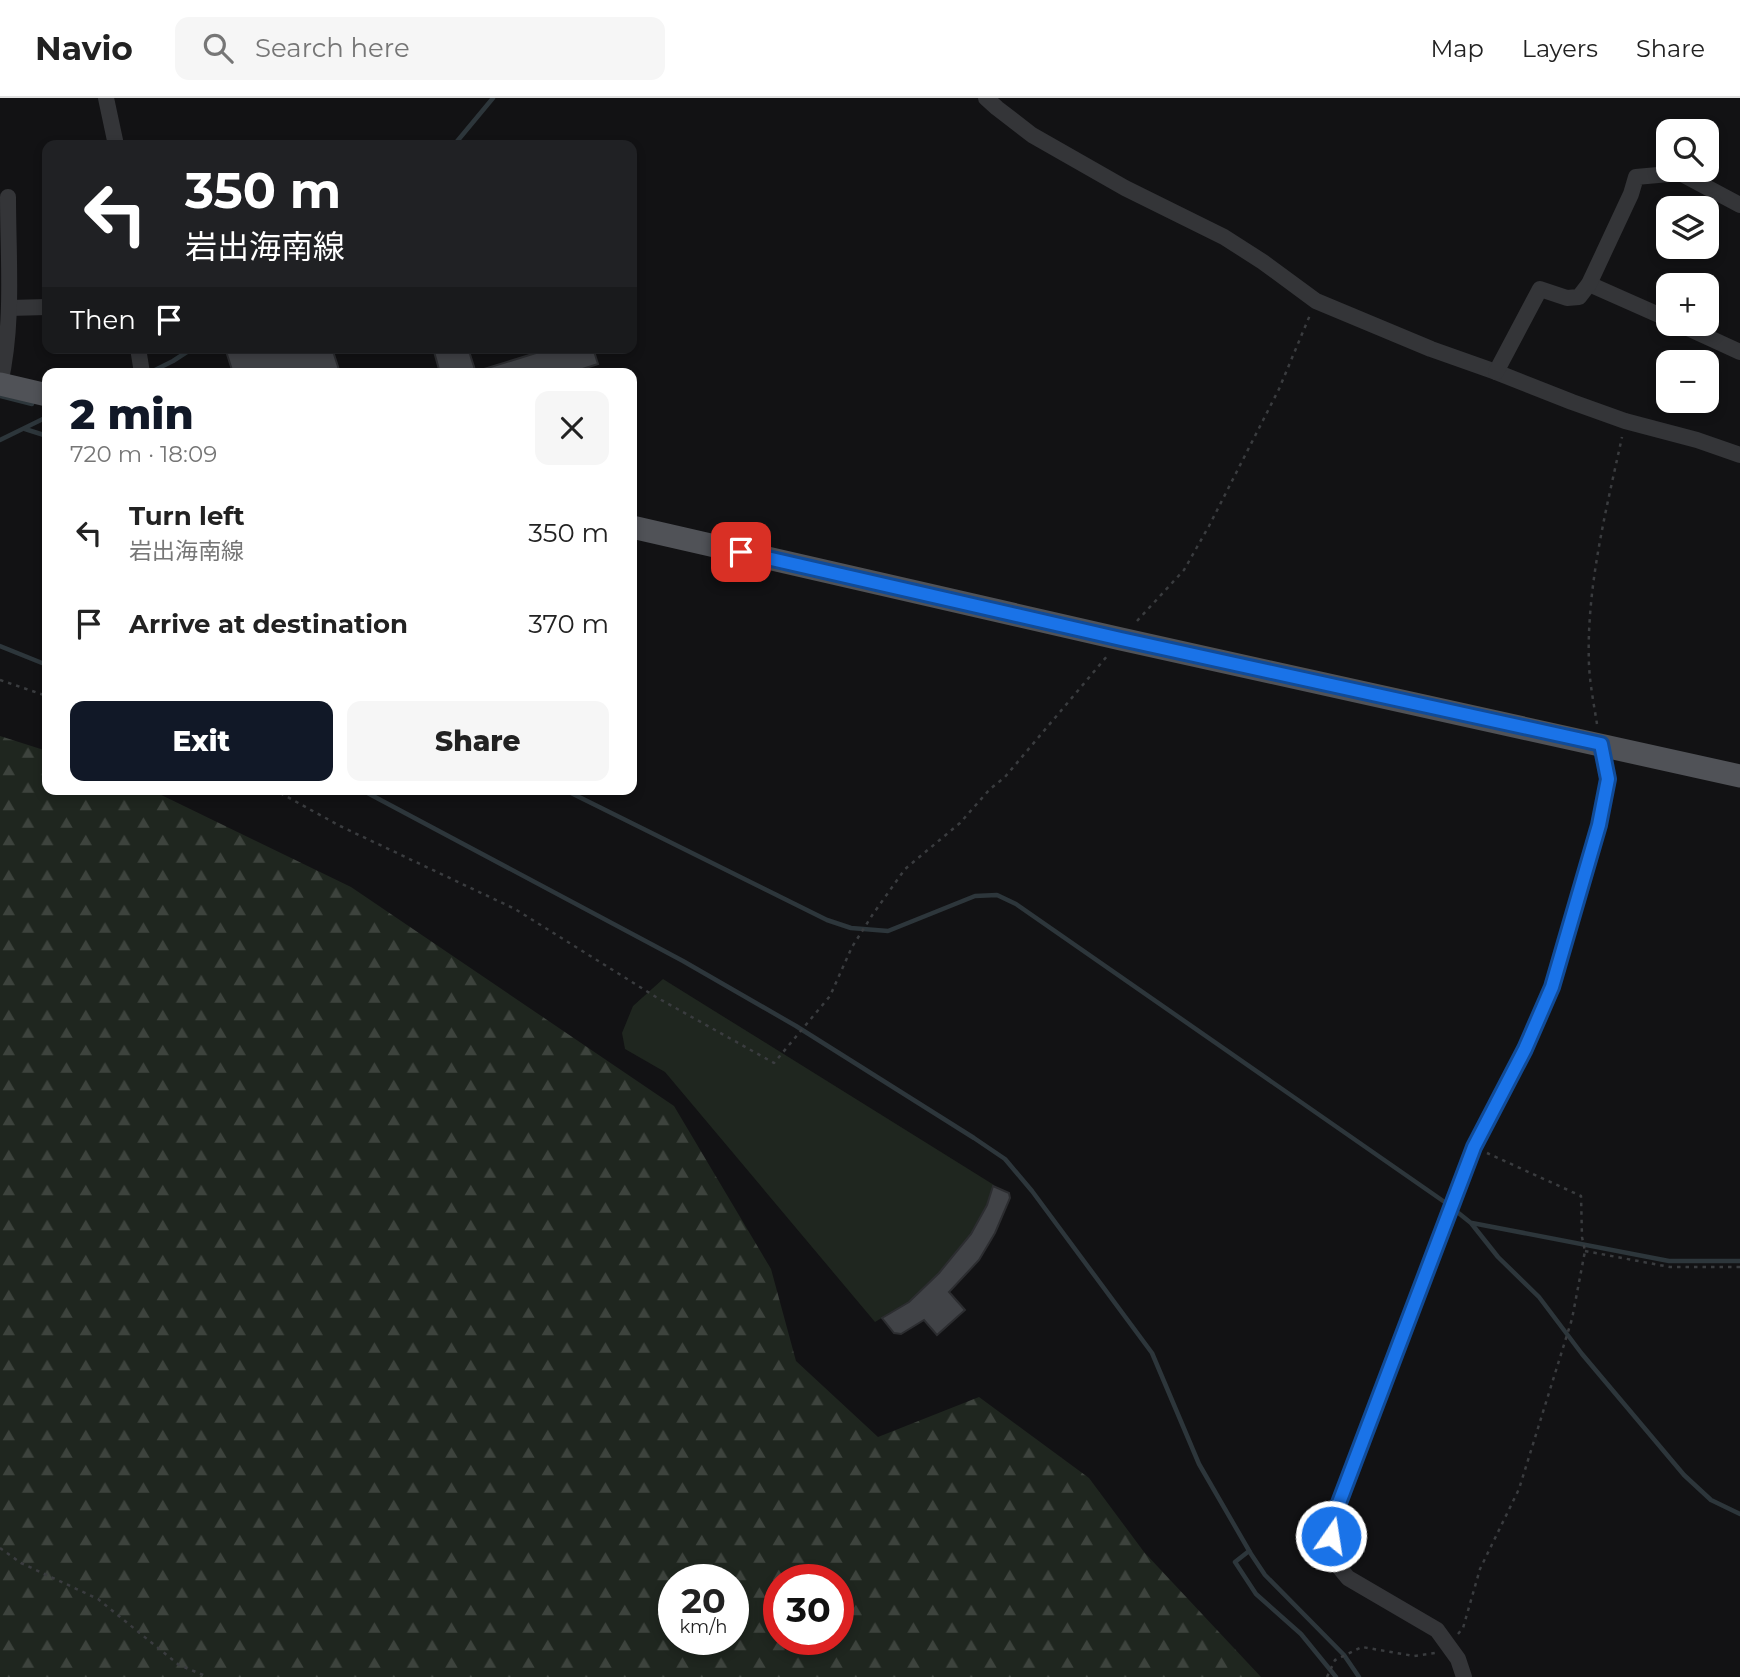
<!DOCTYPE html>
<html lang="en">
<head>
<meta charset="utf-8">
<style>
  body { margin:0; font-family:Montserrat,"Noto Sans JP",sans-serif; background:#f6f6f6; color:#222; height:100vh; display:flex; flex-direction:column; font-size:26px; white-space:nowrap }
  * { box-sizing:border-box; margin:0 }
  p { font-size:23px; color:#767676 }
  .icon { flex:none; width:38px; height:38px; fill:none; stroke:currentColor; stroke-width:2; stroke-linecap:round; stroke-linejoin:round }
  .map { position:relative; flex:1; overflow:hidden }
  .details { position:absolute; left:42px; top:270px; width:595px; height:427px; display:flex; flex-direction:column; background:#fff; border-radius:14px; box-shadow:0 4px 10px #0003 }
  .details>* { flex:none }
  .top-card { position:absolute; left:42px; top:42px; width:595px; height:214px; border-radius:14px; box-shadow:0 4px 10px #0003; background:#202124; color:#fff; overflow:hidden }
  .tools { position:absolute; left:1656px; top:21px; display:grid; gap:14px }
  .tools a { display:grid; place-items:center; width:63px; height:63px; border-radius:14px; background:#fff; box-shadow:0 4px 10px #0003; font-size:35px }
  .speed { position:absolute; left:658px; top:1466px; display:flex; gap:14px; font-size:35px; font-weight:700; text-align:center }
  .speed>* { display:grid; place-content:center; width:91px; height:91px; border-radius:50%; background:#fff; box-shadow:0 4px 10px #0003; line-height:1 }
  .speed small { font-size:18px; font-weight:400 }
  .speed .limit { border:10px solid #d22; background:#fff; color:#111 }
  .pin { position:absolute; display:grid; place-items:center; width:60px; height:60px; color:#fff; margin:-30px; border-radius:14px; box-shadow:0 4px 10px #0006 }
  .me { position:absolute; width:77px; margin:-38px; rotate:13deg; stroke-linejoin:round; filter:drop-shadow(0 0 5px #0008) }
  .turn { display:flex; align-items:center; gap:24px; height:147px; padding:0 28px; font-size:32px }
  .turn .icon { width:91px; height:91px; stroke-width:2.5 }
  .turn b { display:block; font-size:49px; line-height:60px }
  .then { display:flex; align-items:center; height:66px; padding:0 28px; background:#0003; gap:14px; font-size:26px }
  .round { display:grid; place-items:center; flex:none; width:74px; height:74px; border-radius:14px; background:#f6f6f6 }
  .headline { display:flex; align-items:center; justify-content:space-between; height:119px; padding:0 28px }
  h1 { font-size:42px; font-weight:800; line-height:52px; color:#111827 }
  .action { display:flex; gap:14px; margin-top:auto; padding:14px 28px }
  .action a { flex:1; height:80px; border-radius:14px; background:#111827; color:#fff; font-size:28px; font-weight:800; line-height:80px; text-align:center }
  .action a+a { background:#f6f6f6; color:#222 }
  ul { padding:0; list-style:none }
  li { display:flex; align-items:center; gap:21px; height:91px; padding:0 28px }
  li div { flex:1 }
  li b { display:block; font-size:26px }
  li em { font-style:normal }
  header { display:flex; align-items:center; gap:42px; box-sizing:border-box; height:98px; padding:0 35px; background:#fff; border-bottom:2px solid #e0e0e0 }
  header strong { font-size:33px }
  nav { display:flex; gap:38px; margin-inline-start:auto; font-size:24px }
  .search { width:490px; height:63px; background:#f6f6f6; display:flex; align-items:center; gap:18px; box-sizing:border-box; padding:0 24px; border-radius:14px; color:#767676; font-size:26px }
  .map>svg:first-child { display:block }
  .green { fill:#1f261f }
  .forest { fill:url(#forest-firs); fill-rule:evenodd }
  .lines { fill:none; stroke-linecap:round; stroke-linejoin:round }
  .stream { stroke:#2d363b; stroke-width:4.5 }
  .building { fill:#414347; stroke:#2c2d30; stroke-width:2 }
  .path { stroke:#3a3c3f; stroke-width:2.5; stroke-dasharray:3.5 5; stroke-linecap:butt }
  .street { stroke:#343538; stroke-width:16 }
  .primary { stroke:#505257; stroke-width:23 }
  .route-casing { stroke:#114b97; stroke-width:18 }
  .route { stroke:#1a73e8; stroke-width:12 }
</style>
</head>
<body>
<header>
<strong>Navio</strong>
<div class="search"><svg class="icon" aria-label="search" viewBox="0 0 24 24"><circle cx="10" cy="10" r="6"/><path d="M15 15l6 6"/></svg>Search here</div>
<nav><a>Map</a><a>Layers</a><a>Share</a></nav>
</header>
<div class="map">
<svg width="1740" height="1579" viewBox="0 0 1740 1579">
  <defs>
    <pattern id="forest-firs" width="22" height="20" patternUnits="userSpaceOnUse" patternTransform="scale(1.75)"><rect width="22" height="20" fill="#1f261f"/><path d="M5 1l3.5 6h-7zM16 11l3.5 6h-7z" fill="#3d433d"/></pattern>
  </defs>
  <rect width="100%" height="100%" fill="#121214"/>
  <path class="green" d="M 663,881 L 994,1087 L 987,1107 L 971,1136 L 939,1175 L 909,1204 L 875,1224 L 665,974 L 625,951 L 622,935 L 633,908 Z"/>
  <path class="forest" d="M 0,638 L 47,653 L 47,691 L 149,691 L 351,789 L 674,1008 L 771,1171 L 796,1263 L 878,1339 L 979,1299 L 1089,1380 L 1144,1454 L 1261,1579 L 0,1579 ZM 733,1482 L 733,1542 L 674,1542 L 674,1482 ZM 838,1482 L 838,1542 L 779,1542 L 779,1482 Z"/>
  <g class="lines">
    <g class="stream">
      <path d="M 454,47 L 493,0"/>
      <path d="M 149,275 L 173,263 L 193,250"/>
      <path d="M 0,298 L 32,306"/>
      <path d="M 25,331 L 47,338"/>
      <path d="M 0,342 L 47,319"/>
      <path d="M 0,548 L 47,567"/>
      <path d="M 360,691 L 683,863 L 796,928 L 974,1040 L 1005,1061 L 1032,1093 L 1152,1255 L 1199,1366 L 1251,1456 L 1265,1477 L 1344,1557 L 1359,1579"/>
      <path d="M 563,691 L 827,822 L 851,830 L 888,833 L 975,798 L 997,797 L 1016,806 L 1446,1105 L 1471,1125 L 1498,1159 L 1539,1199 L 1582,1256 L 1684,1377 L 1711,1402 L 1740,1416"/>
      <path d="M 1472,1125 L 1669,1163 L 1740,1163"/>
      <path d="M 1249,1453 L 1235,1464 L 1256,1496 L 1301,1536 L 1336,1579"/>
    </g>
  </g>
  <g class="building">
    <path d="M 225,250 L 332,250 L 340,275 L 233,275 Z"/>
    <path d="M 433,250 L 468,250 L 476,275 L 440,275 Z"/>
    <path d="M 552,250 L 593,250 L 598,266 L 570,275 L 482,275 L 481,272 Z"/>
    <path d="M 993,1088 L 1009,1095 L 1010,1100 L 995,1135 L 979,1162 L 949,1194 L 965,1212 L 937,1237 L 924,1222 L 901,1236 L 894,1235 L 882,1220 L 909,1204 L 939,1175 L 971,1136 L 987,1107 Z"/>
  </g>
  <g class="lines">
    <g class="path">
      <path d="M 1137,523 L 1184,472 L 1209,428 L 1279,291 L 1310,217"/>
      <path d="M 0,582 L 47,598"/>
      <path d="M 1597,626 C 1594,607 1590,587 1589,567 C 1586,490 1606,413 1622,339"/>
      <path d="M 273,691 L 340,728 L 515,811 L 656,899 L 774,965 L 830,898 L 852,849 L 873,816 L 905,771 L 960,725 L 990,691 L 1005,679 L 1108,557"/>
      <path d="M 1585,1153 L 1670,1169 L 1740,1169"/>
      <path d="M 0,1450 L 21,1465 L 98,1501 L 179,1567 L 208,1579"/>
      <path d="M 1458,1536 L 1463,1530 L 1480,1471 L 1519,1391 L 1572,1221 L 1585,1153 L 1582,1139 L 1581,1098 L 1487,1055"/>
      <path d="M 1327,1579 L 1335,1562 L 1362,1549 L 1414,1558 L 1435,1555"/>
    </g>
    <g class="street">
      <path d="M 106,0 L 116,47"/>
      <path d="M 986,0 L 997,10 L 1032,37 L 1125,90 L 1224,139 L 1263,164 L 1316,203 L 1431,251 L 1496,274 L 1572,304 L 1625,323 L 1697,342 L 1740,357"/>
      <path d="M 1589,186 L 1668,221"/>
      <path d="M 9,210 L 47,209"/>
      <path d="M 1679,226 L 1740,254"/>
      <path d="M 138,250 L 142,275"/>
      <path d="M 1496,274 L 1540,191 L 1567,200 L 1579,199 L 1589,186 L 1631,96 L 1636,79 L 1680,75 L 1740,107"/>
      <path d="M 0,286 C 14,225 8,161 8,99"/>
      <path d="M 1464,1579 L 1458,1561 L 1437,1532 L 1348,1480 L 1334,1463 L 1331,1438 L 1334,1418 L 1474,1049 L 1525,951 L 1552,889 L 1599,727 L 1608,681 L 1601,646"/>
    </g>
    <g class="primary">
      <path d="M 0,286 L 47,297"/>
      <path d="M 632,429 L 1121,541 L 1740,678"/>
    </g>
  </g>
  <g class="lines">
    <g class="route-casing">
      <path id="route" d="M 741,454 L 1121,541 L 1601,646 L 1608,681 L 1599,727 L 1552,889 L 1525,951 L 1474,1049 L 1334,1418 L 1331,1438"/>
    </g>
    <use href="#route" class="route"/>
  </g>
</svg>
<div class="tools">
<a><svg class="icon" aria-label="search" viewBox="0 0 24 24"><circle cx="10" cy="10" r="6"/><path d="M15 15l6 6"/></svg></a>
<a><svg class="icon" aria-label="layers" viewBox="0 0 24 24"><path d="M12 4l9 5-9 5-9-5zM3 14l9 5 9-5"/></svg></a>
<a>+</a>
<a>−</a>
</div>
<div class="speed"><div>20<small>km/h</small></div><div class="limit">30</div></div>
<div class="pin" style="left:741px;top:454px;background:#d93025"><svg class="icon" aria-label="arrive" viewBox="0 0 24 24"><path d="M6 21V4h12l-3 4 3 4H6"/></svg></div>
<svg class="me" style="left:1331px;top:1438px" viewBox="-20 -20 40 40"><circle r="17" fill="#1a73e8" stroke="#fff" stroke-width="3"/><path d="M0-11L8 9 0 5-8 9z" fill="#fff"/></svg>
<div class="top-card">
<div class="turn"><svg class="icon" aria-label="left" viewBox="0 0 24 24"><path d="M17 20v-9H6M10 6l-5 5 5 5"/></svg><div><b>350 m</b>岩出海南線</div></div>
<div class="then">Then<svg class="icon" aria-label="arrive" viewBox="0 0 24 24"><path d="M6 21V4h12l-3 4 3 4H6"/></svg></div>
</div>
<section class="details">
<div class="headline"><div><h1>2 min</h1><p>720 m · 18:09</p></div><a class="round"><svg class="icon" aria-label="close" viewBox="0 0 24 24"><path d="M6 6l12 12M18 6L6 18"/></svg></a></div>
<ul>
<li><svg class="icon" aria-label="left" viewBox="0 0 24 24"><path d="M17 20v-9H6M10 6l-5 5 5 5"/></svg><div><b>Turn left</b><p>岩出海南線</p></div><em>350 m</em></li>
<li><svg class="icon" aria-label="arrive" viewBox="0 0 24 24"><path d="M6 21V4h12l-3 4 3 4H6"/></svg><div><b>Arrive at destination</b></div><em>370 m</em></li>
</ul>
<div class="action"><a>Exit</a><a>Share</a></div>
</section>
</div>
</body>
</html>
